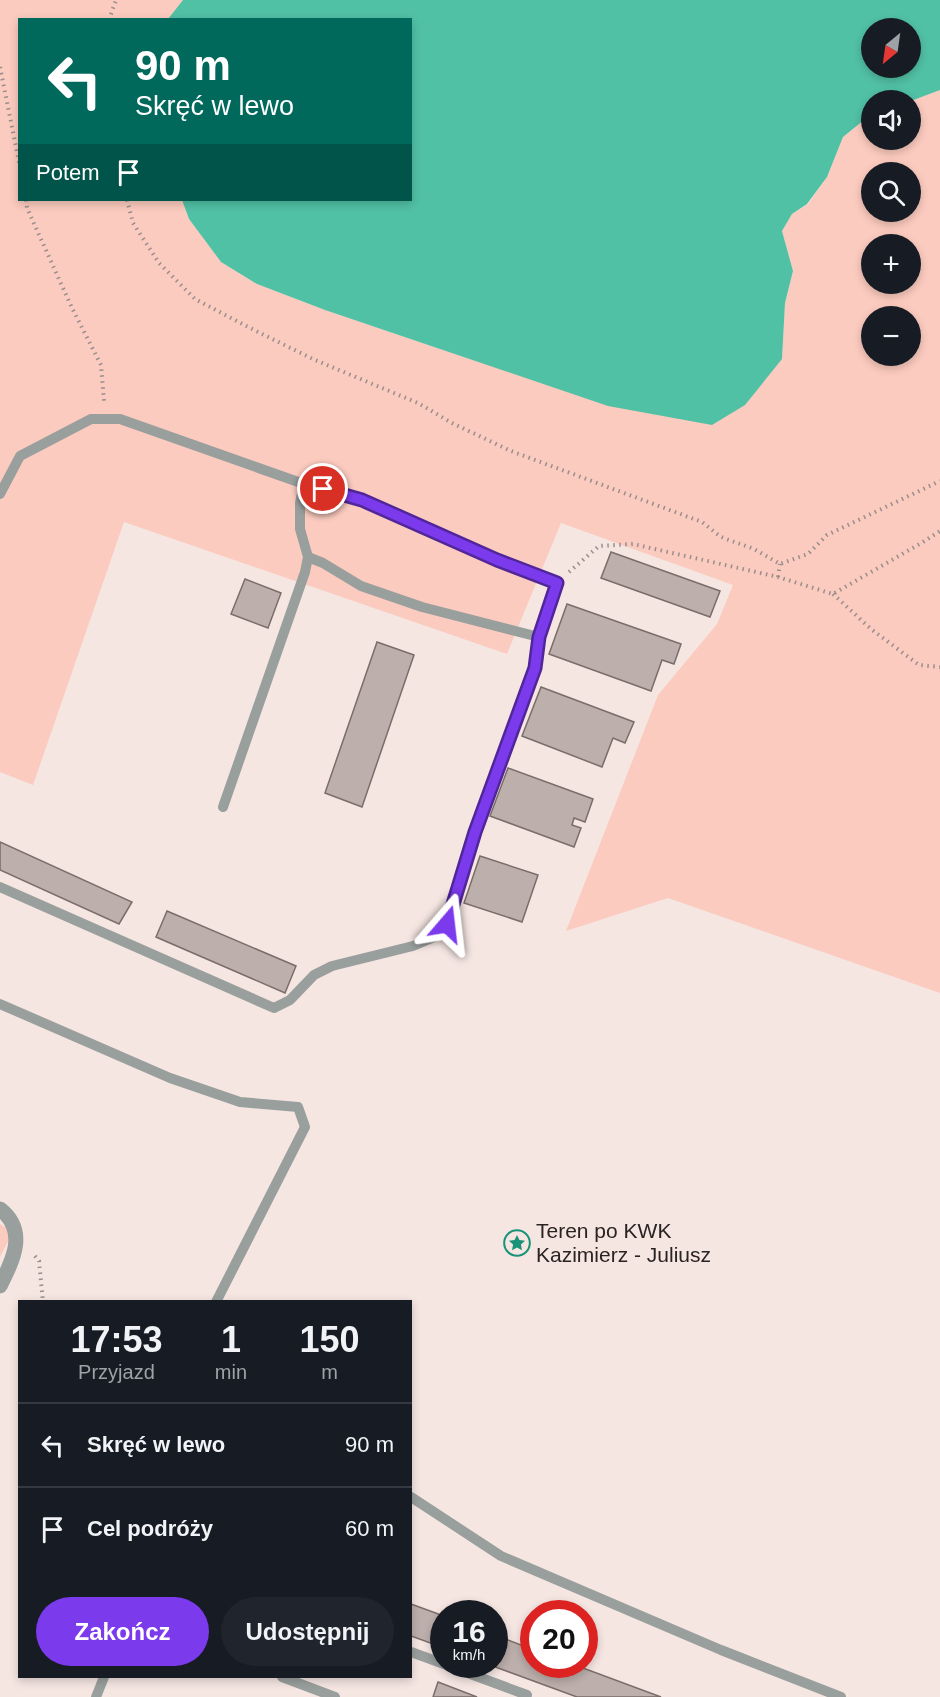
<!DOCTYPE html>
<html lang="pl">
<head>
<meta charset="utf-8">
<style>
  body { margin:0; font-family:Helvetica,sans-serif; background:#20242c; color:#f1f3f6; height:100vh; display:flex; flex-direction:column; font-size:22px; white-space:nowrap }
  * { box-sizing:border-box; margin:0 }
  p { font-size:20px; color:#9ea1a6 }
  .icon { flex:none; width:33px; height:33px; fill:none; stroke:currentColor; stroke-width:2; stroke-linecap:round; stroke-linejoin:round }
  .map { position:relative; flex:1; overflow:hidden }
  .details { position:absolute; left:18px; top:1300px; width:394px; height:378px; display:flex; flex-direction:column; background:#171b24; border-radius:0px; box-shadow:0 3px 9px #0003 }
  .details>* { flex:none }
  .hud { position:absolute; left:18px; top:18px; width:394px; height:183px; border-radius:0px; box-shadow:0 3px 9px #0003; background:#00695c; color:#fff; overflow:hidden }
  .needle { width:39px; rotate:209deg }
  .buttons { position:absolute; left:861px; top:18px; display:grid; gap:12px }
  .buttons a { display:grid; place-items:center; width:60px; height:60px; border-radius:50%; background:#171b24; box-shadow:0 3px 9px #0003; font-size:30px }
  .speed { position:absolute; left:430px; top:1600px; display:flex; gap:12px; font-size:30px; font-weight:700; text-align:center }
  .speed>* { display:grid; place-content:center; width:78px; height:78px; border-radius:50%; background:#171b24; box-shadow:0 3px 9px #0003; line-height:1 }
  .speed small { font-size:15px; font-weight:400 }
  .speed .limit { border:9px solid #d22; background:#fff; color:#111 }
  .pin { position:absolute; display:grid; place-items:center; width:51px; height:51px; color:#fff; margin:-26px; border:3px solid #fff; border-radius:50%; box-shadow:0 2px 6px #0007 }
  .me { position:absolute; width:66px; margin:-33px; rotate:17deg; stroke-linejoin:round; filter:drop-shadow(0 0 4px #0008) }
  .turn { display:flex; align-items:center; gap:21px; height:126px; padding:0 18px; font-size:27px }
  .turn .icon { width:78px; height:78px; stroke-width:2.5 }
  .turn b { display:block; font-size:42px; line-height:51px }
  .then { display:flex; align-items:center; height:57px; padding:0 18px; background:#0003; gap:12px; font-size:22px }
  .eta { display:flex; justify-content:space-evenly; align-items:center; height:102px; text-align:center }
  .eta b { font-size:36px; font-weight:700; line-height:42px }
  .cta { display:flex; gap:12px; margin-top:auto; padding:12px 18px }
  .cta a { flex:1; height:69px; border-radius:36px; background:#7c3aed; color:#fff; font-size:24px; font-weight:700; line-height:69px; text-align:center }
  .cta a+a { background:#20242c; color:#f1f3f6 }
  ul { padding:0; list-style:none }
  li { display:flex; align-items:center; gap:18px; height:84px; padding:0 18px; border-top:2px solid #363941 }
  li div { flex:1 }
  li b { display:block; font-size:22px }
  li em { font-style:normal }
  .map>svg:first-child { display:block }
  .green { fill:#fccbbf; fill-rule:evenodd }
  .water { fill:#51c1a5; fill-rule:evenodd }
  .building { fill:#bdafab; stroke:#7a6d6a; stroke-width:1.5 }
  .lines { fill:none; stroke-linecap:round; stroke-linejoin:round }
  .path { stroke:#998e8b; stroke-width:4; stroke-dasharray:1.5 4.5; stroke-linecap:butt }
  .service { stroke:#999f9d; stroke-width:10 }
  .minor { stroke:#999f9d; stroke-width:15 }
  .route-casing { stroke:#51269a; stroke-width:15 }
  .route { stroke:#7c3aed; stroke-width:10 }
  .labels { text-anchor:middle; stroke-width:6; stroke-linejoin:round; paint-order:stroke }
  .poi-label { font-size:21px; fill:#292322; stroke:#f5e6e2; text-anchor:start }
</style>
</head>
<body>
<div class="map">
<svg width="940" height="1697" viewBox="0 0 940 1697">
  <rect width="100%" height="100%" fill="#f5e6e2"/>
  <g class="green">
    <path d="M 0,0 L 184,0 L 172,19 L 20,20 L 20,200 L 182,200 L 189,219 L 221,262 L 257,284 L 325,310 L 485,364 L 782,359 L 785,303 L 793,271 L 782,231 L 792,214 L 808,204 L 827,177 L 843,137 L 864,120 L 871,117 L 872,140 L 910,140 L 911,101 L 940,90 L 940,993 L 668,898 L 566,931 L 658,695 L 717,624 L 733,585 L 561,523 L 507,654 L 124,522 L 33,785 L 0,772 ZM 872,172 L 910,172 L 910,212 L 872,212 ZM 872,244 L 910,244 L 910,284 L 872,284 ZM 872,316 L 910,316 L 910,356 L 872,356 Z"/>
    <path d="M 0,1224 L 13,1232 L 0,1257 Z"/>
  </g>
  <path class="water" d="M 183,0 L 940,0 L 940,90 L 911,101 L 872,100 L 871,117 L 864,120 L 843,137 L 827,177 L 807,204 L 792,214 L 782,231 L 793,271 L 785,303 L 782,359 L 745,405 L 712,425 L 608,406 L 325,310 L 257,284 L 221,262 L 189,219 L 182,200 L 411,200 L 411,20 L 168,19 ZM 872,28 L 910,28 L 910,68 L 872,68 Z"/>
  <g class="building">
    <path d="M 611,552 L 720,591 L 710,617 L 601,578 Z"/>
    <path d="M 245,579 L 281,593 L 268,628 L 231,614 Z"/>
    <path d="M 567,604 L 681,644 L 674,664 L 662,660 L 651,691 L 549,654 Z"/>
    <path d="M 377,642 L 414,655 L 362,807 L 325,793 Z"/>
    <path d="M 541,687 L 634,722 L 625,743 L 613,738 L 602,767 L 522,736 Z"/>
    <path d="M 508,768 L 593,799 L 585,822 L 574,818 L 572,825 L 581,828 L 574,847 L 490,816 Z"/>
    <path d="M 0,842 L 132,902 L 119,924 L 0,870 Z"/>
    <path d="M 480,856 L 538,875 L 522,922 L 464,903 Z"/>
    <path d="M 167,911 L 296,966 L 285,993 L 156,937 Z"/>
    <path d="M 411,1604 L 444,1616 L 444,1648 L 411,1636 Z"/>
    <path d="M 495,1635 L 534,1650 L 534,1665 L 575,1665 L 661,1697 L 577,1697 L 490,1665 L 495,1665 Z"/>
    <path d="M 438,1682 L 477,1697 L 433,1697 Z"/>
  </g>
  <g class="lines">
    <g class="path">
      <path d="M 109,20 L 116,0"/>
      <path d="M 0,67 L 20,167"/>
      <path d="M 26,200 L 27,208 L 72,308 L 101,365 L 104,401"/>
      <path d="M 127,200 L 133,223 L 159,263 L 195,299 L 250,328 L 315,360 L 418,403 L 452,423 L 511,451 L 702,522 L 721,537 L 754,549 L 780,564 L 808,554 L 827,535 L 940,481"/>
      <path d="M 569,572 L 599,546 L 633,544 L 778,577 L 833,594 L 923,542 L 940,531"/>
      <path d="M 778,577 L 780,564"/>
      <path d="M 833,594 L 871,629 L 919,665 L 940,667"/>
      <path d="M 35,1256 L 39,1261 L 43,1302"/>
    </g>
    <g class="service">
      <path d="M 0,494 L 20,456 L 91,419 L 120,419 L 304,484 L 300,503 L 300,529 L 308,557 L 305,572 L 223,807"/>
      <path d="M 308,557 L 323,563 L 361,586 L 422,607 L 539,637"/>
      <path d="M 0,887 L 274,1008 L 290,1000 L 314,975 L 332,966 L 413,946 L 434,937 L 447,924 L 475,832 L 535,668 L 539,637 L 557,583 L 497,560 L 361,500 L 304,484"/>
      <path d="M 0,1004 L 170,1078 L 240,1102 L 298,1107 L 305,1127 L 216,1302"/>
      <path d="M 411,1497 L 501,1556 L 721,1650 L 841,1697"/>
      <path d="M 411,1652 L 444,1664"/>
      <path d="M 446,1665 L 527,1695 L 526,1697"/>
      <path d="M 282,1677 L 335,1697"/>
      <path d="M 96,1697 L 104,1677"/>
    </g>
    <path class="minor" d="M 0,1209 C 28,1231 13,1260 0,1286"/>
  </g>
  <g class="lines">
    <g class="route-casing">
      <path id="route" d="M 323,489 L 362,500 L 497,560 L 557,583 L 539,637 L 535,668 L 475,832 L 447,924"/>
    </g>
    <use href="#route" class="route"/>
  </g>
  <defs>
    <g id="sight-ring" transform="scale(1.35)"><circle r="9.5" fill="#f5e6e2" stroke="#189379" stroke-width="1.5"/><path d="M0-6L1.8-2.2L6-1.7L2.9 1.2L3.7 5.4L0 3.3L-3.7 5.4L-2.9 1.2L-6-1.7L-1.8-2.2Z" fill="#189379"/></g>
  </defs>
  <g fill-rule="evenodd">
    <use href="#sight-ring" x="517" y="1243"/>
  </g>
  <g class="labels">
    <g class="poi-label">
      <text x="536" y="1238">Teren po KWK<tspan x="536" dy="24">Kazimierz - Juliusz</tspan></text>
    </g>
  </g>
</svg>
<div class="buttons">
<a><svg class="needle" viewBox="-14 -14 28 28"><path d="M0-13l5 13h-10z" fill="#e53935"/><path d="M0 13l5-13h-10z" fill="#9ea1a6"/></svg></a>
<a><svg class="icon" aria-label="sound" viewBox="0 0 24 24"><path d="M4 9h4l5-4v14l-5-4H4zM17 9q2 3 0 6"/></svg></a>
<a><svg class="icon" aria-label="search" viewBox="0 0 24 24"><circle cx="10" cy="10" r="6"/><path d="M15 15l6 6"/></svg></a>
<a>+</a>
<a>−</a>
</div>
<div class="speed"><div>16<small>km/h</small></div><div class="limit">20</div></div>
<div class="pin" style="left:323px;top:489px;background:#d93025"><svg class="icon" aria-label="arrive" viewBox="0 0 24 24"><path d="M6 21V4h12l-3 4 3 4H6"/></svg></div>
<svg class="me" style="left:447px;top:924px" viewBox="-20 -20 40 40"><path d="M0-17L14 15 0 8-14 15z" fill="#7c3aed" stroke="#fff" stroke-width="4"/></svg>
<div class="hud">
<div class="turn"><svg class="icon" aria-label="left" viewBox="0 0 24 24"><path d="M17 20v-9H6M10 6l-5 5 5 5"/></svg><div><b>90 m</b>Skręć w lewo</div></div>
<div class="then">Potem<svg class="icon" aria-label="arrive" viewBox="0 0 24 24"><path d="M6 21V4h12l-3 4 3 4H6"/></svg></div>
</div>
<section class="details">
<div class="eta">
<div><b>17:53</b><p>Przyjazd</p></div>
<div><b>1</b><p>min</p></div>
<div><b>150</b><p>m</p></div>
</div>
<ul>
<li><svg class="icon" aria-label="left" viewBox="0 0 24 24"><path d="M17 20v-9H6M10 6l-5 5 5 5"/></svg><div><b>Skręć w lewo</b></div><em>90 m</em></li>
<li><svg class="icon" aria-label="arrive" viewBox="0 0 24 24"><path d="M6 21V4h12l-3 4 3 4H6"/></svg><div><b>Cel podróży</b></div><em>60 m</em></li>
</ul>
<div class="cta"><a>Zakończ</a><a>Udostępnij</a></div>
</section>
</div>
</body>
</html>
